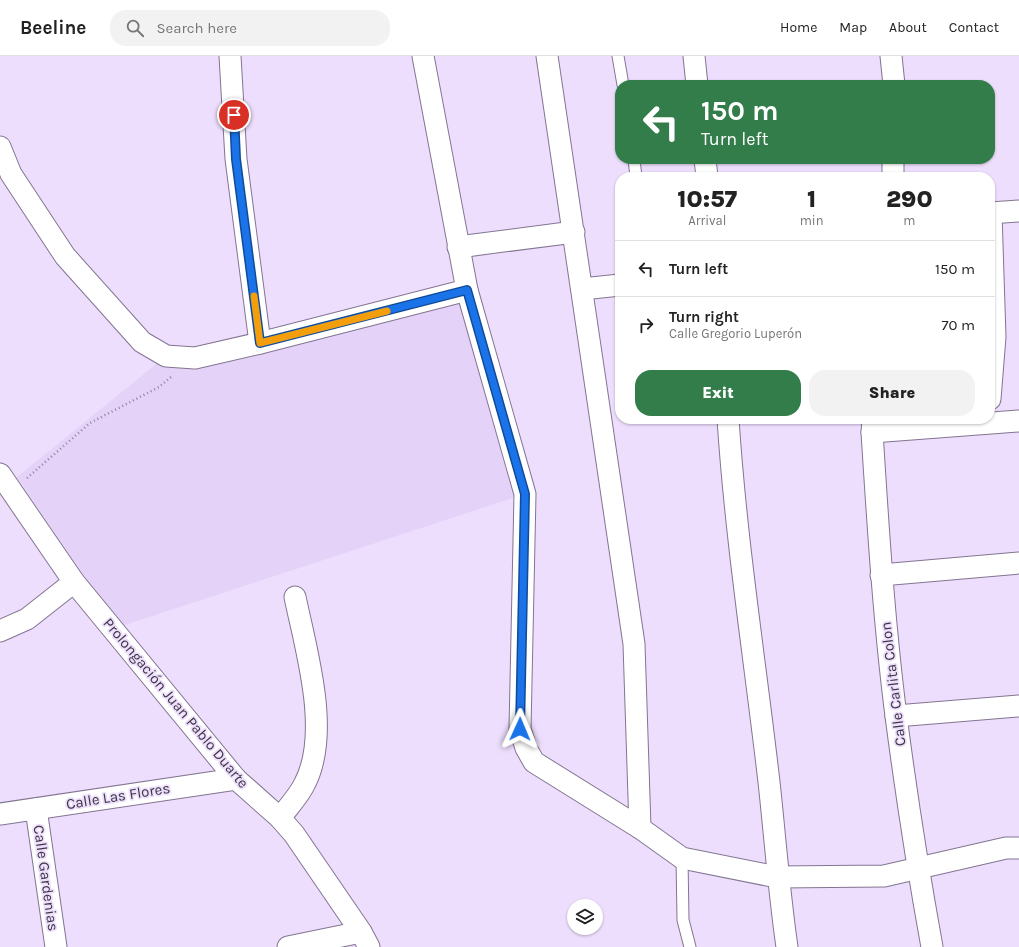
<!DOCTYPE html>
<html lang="en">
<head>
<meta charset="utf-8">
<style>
  body { margin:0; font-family:Karla,sans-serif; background:#f2f2f2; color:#222; height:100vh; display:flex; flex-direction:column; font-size:15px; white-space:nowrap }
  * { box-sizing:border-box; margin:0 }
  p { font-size:13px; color:#767676 }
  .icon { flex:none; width:22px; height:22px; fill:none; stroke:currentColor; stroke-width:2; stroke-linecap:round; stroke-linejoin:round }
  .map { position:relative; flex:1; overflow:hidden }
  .side { position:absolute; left:615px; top:116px; width:380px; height:252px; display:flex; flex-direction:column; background:#fff; border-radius:16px; box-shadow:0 1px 3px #0004 }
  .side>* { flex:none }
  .guide { position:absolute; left:615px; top:24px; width:380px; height:84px; border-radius:16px; box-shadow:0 1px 3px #0004; background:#327d4a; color:#fff; overflow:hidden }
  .buttons { position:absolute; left:567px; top:843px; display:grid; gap:8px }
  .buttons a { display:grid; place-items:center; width:36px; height:36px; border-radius:50%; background:#fff; box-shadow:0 1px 3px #0004; font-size:20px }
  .pin { position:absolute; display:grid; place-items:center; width:34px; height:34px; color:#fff; margin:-17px; border:2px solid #fff; border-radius:50%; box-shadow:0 1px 4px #0007 }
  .me { position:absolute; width:44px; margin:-22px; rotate:1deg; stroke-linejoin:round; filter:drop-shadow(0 0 3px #0008) }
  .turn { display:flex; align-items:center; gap:14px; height:84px; padding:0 20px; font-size:18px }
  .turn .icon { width:52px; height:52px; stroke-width:2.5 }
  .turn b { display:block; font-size:28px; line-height:34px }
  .eta { display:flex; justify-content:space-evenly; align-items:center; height:68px; text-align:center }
  .eta b { font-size:24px; font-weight:800; line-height:28px }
  .action { display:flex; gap:8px; margin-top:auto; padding:8px 20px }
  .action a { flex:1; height:46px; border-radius:16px; background:#327d4a; color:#fff; font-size:16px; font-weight:800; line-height:46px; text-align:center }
  .action a+a { background:#f2f2f2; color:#222 }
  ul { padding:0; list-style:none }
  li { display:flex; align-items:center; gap:12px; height:56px; padding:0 20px; border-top:1px solid #e0e0e0 }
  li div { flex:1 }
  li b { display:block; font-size:15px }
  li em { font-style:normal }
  header { display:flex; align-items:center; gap:24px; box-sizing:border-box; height:56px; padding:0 20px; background:#fff; border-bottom:1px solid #e0e0e0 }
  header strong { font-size:19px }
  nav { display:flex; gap:22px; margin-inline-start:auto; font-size:14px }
  .search { width:280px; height:36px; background:#f2f2f2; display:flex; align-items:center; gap:10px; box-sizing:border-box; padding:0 14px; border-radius:16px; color:#767676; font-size:15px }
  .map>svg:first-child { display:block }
  .built { fill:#e5d2f8 }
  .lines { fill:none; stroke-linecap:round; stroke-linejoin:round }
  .service-casing { stroke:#837591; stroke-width:13 }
  .minor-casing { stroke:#837591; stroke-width:23 }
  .path { stroke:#8e8499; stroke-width:2.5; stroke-dasharray:1 3; stroke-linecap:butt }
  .service { stroke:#fff; stroke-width:11 }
  .minor { stroke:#fff; stroke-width:21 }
  .route-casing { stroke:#114b97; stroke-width:10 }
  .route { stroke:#1a73e8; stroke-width:7 }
  .slow { stroke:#f59e0b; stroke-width:7 }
  .labels { text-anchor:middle; stroke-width:3.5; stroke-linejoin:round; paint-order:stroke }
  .street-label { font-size:15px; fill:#3c3642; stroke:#eddefd }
</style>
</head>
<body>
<header>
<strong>Beeline</strong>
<div class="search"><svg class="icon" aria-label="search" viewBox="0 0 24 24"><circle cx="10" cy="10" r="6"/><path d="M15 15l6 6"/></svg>Search here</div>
<nav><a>Home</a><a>Map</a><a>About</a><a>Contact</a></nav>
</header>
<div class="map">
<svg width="1019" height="891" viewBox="0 0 1019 891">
  <rect width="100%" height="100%" fill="#eddefd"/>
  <path class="built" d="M 467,234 L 525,438 L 119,571 L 17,421 L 166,300 Z"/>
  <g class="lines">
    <g class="service-casing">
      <g id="service">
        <path d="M 618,0 L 623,29"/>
        <path d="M 634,103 L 636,121"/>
        <path d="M 682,802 L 683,864 L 690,891"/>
      </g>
    </g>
    <g class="minor-casing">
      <g id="minor">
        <path d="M 230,0 L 236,103 L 260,287"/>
        <path d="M 423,0 L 467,234 L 525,438 L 520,673 L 526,692 L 534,706 L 640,772 L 682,802 L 777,821 L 884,820 L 1006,792 L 1019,792"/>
        <path d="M 547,0 L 634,588 L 640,772"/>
        <path d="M 694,0 L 697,29"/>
        <path d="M 891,0 L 894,29"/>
        <path d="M 0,91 L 11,118 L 65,200 L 142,286 L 166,300 L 195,302 L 260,287 L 467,234"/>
        <path d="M 705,103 L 707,121"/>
        <path d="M 893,103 L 893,121"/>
        <path d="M 990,157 L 1019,155"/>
        <path d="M 458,191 L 574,176"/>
        <path d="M 582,233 L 620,229"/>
        <path d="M 990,343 L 995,281 L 991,157"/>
        <path d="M 728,363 C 736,485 755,605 769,726 C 775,781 779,836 787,891"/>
        <path d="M 873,363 L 872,376 C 878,471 884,566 896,660 C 906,737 918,814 932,891"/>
        <path d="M 872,376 L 1019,365"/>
        <path d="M 0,418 L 74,526 L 236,723 L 280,762 L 294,778 L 361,876 L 369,891"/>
        <path d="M 881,519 L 1019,507"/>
        <path d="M 0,575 L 27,563 L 74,526"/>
        <path d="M 896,660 L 1019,650"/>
        <path d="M 36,753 L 56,891"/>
        <path d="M 0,758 L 236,723"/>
        <path d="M 280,762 C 288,751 299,740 305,727 C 331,676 306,594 295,541"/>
        <path d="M 288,891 L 361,876"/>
      </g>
    </g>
    <path class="path" d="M 27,422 L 90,367 L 159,331 L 171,321"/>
    <use href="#service" class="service"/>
    <use href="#minor" class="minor"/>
  </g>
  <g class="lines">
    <g class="route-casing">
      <path id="route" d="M 234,59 L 236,103 L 260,287 L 467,234 L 525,438 L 520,673"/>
    </g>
    <use href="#route" class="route"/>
    <path class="slow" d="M 254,240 L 260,287 L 387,255"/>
  </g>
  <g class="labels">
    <g class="street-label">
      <text transform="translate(893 628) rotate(-97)" y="5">Calle Carlita Colon</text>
      <text transform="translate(176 647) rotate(50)" y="5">Prolongación Juan Pablo Duarte</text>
      <text transform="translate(118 740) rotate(-9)" y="5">Calle Las Flores</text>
      <text transform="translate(46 822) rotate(82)" y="5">Calle Gardenias</text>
    </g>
  </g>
</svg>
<div class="buttons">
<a><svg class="icon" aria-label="layers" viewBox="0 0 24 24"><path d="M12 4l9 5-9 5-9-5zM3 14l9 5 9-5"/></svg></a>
</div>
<div class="pin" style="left:234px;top:59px;background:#d93025"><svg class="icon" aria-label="arrive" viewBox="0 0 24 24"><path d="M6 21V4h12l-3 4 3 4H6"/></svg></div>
<svg class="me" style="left:520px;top:673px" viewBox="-20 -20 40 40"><path d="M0-17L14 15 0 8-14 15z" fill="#1a73e8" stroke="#fff" stroke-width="4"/></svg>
<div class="guide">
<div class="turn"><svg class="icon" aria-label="left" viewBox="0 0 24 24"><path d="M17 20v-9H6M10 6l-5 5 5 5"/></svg><div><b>150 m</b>Turn left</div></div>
</div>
<section class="side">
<div class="eta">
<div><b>10:57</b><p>Arrival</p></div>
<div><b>1</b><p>min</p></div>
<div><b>290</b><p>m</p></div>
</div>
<ul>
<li><svg class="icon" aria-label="left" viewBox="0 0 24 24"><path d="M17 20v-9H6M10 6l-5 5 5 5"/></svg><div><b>Turn left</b></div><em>150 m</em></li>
<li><svg class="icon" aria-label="right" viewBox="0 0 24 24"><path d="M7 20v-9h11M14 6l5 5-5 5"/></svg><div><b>Turn right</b><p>Calle Gregorio Luperón</p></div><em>70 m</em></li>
</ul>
<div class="action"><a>Exit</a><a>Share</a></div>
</section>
</div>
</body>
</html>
